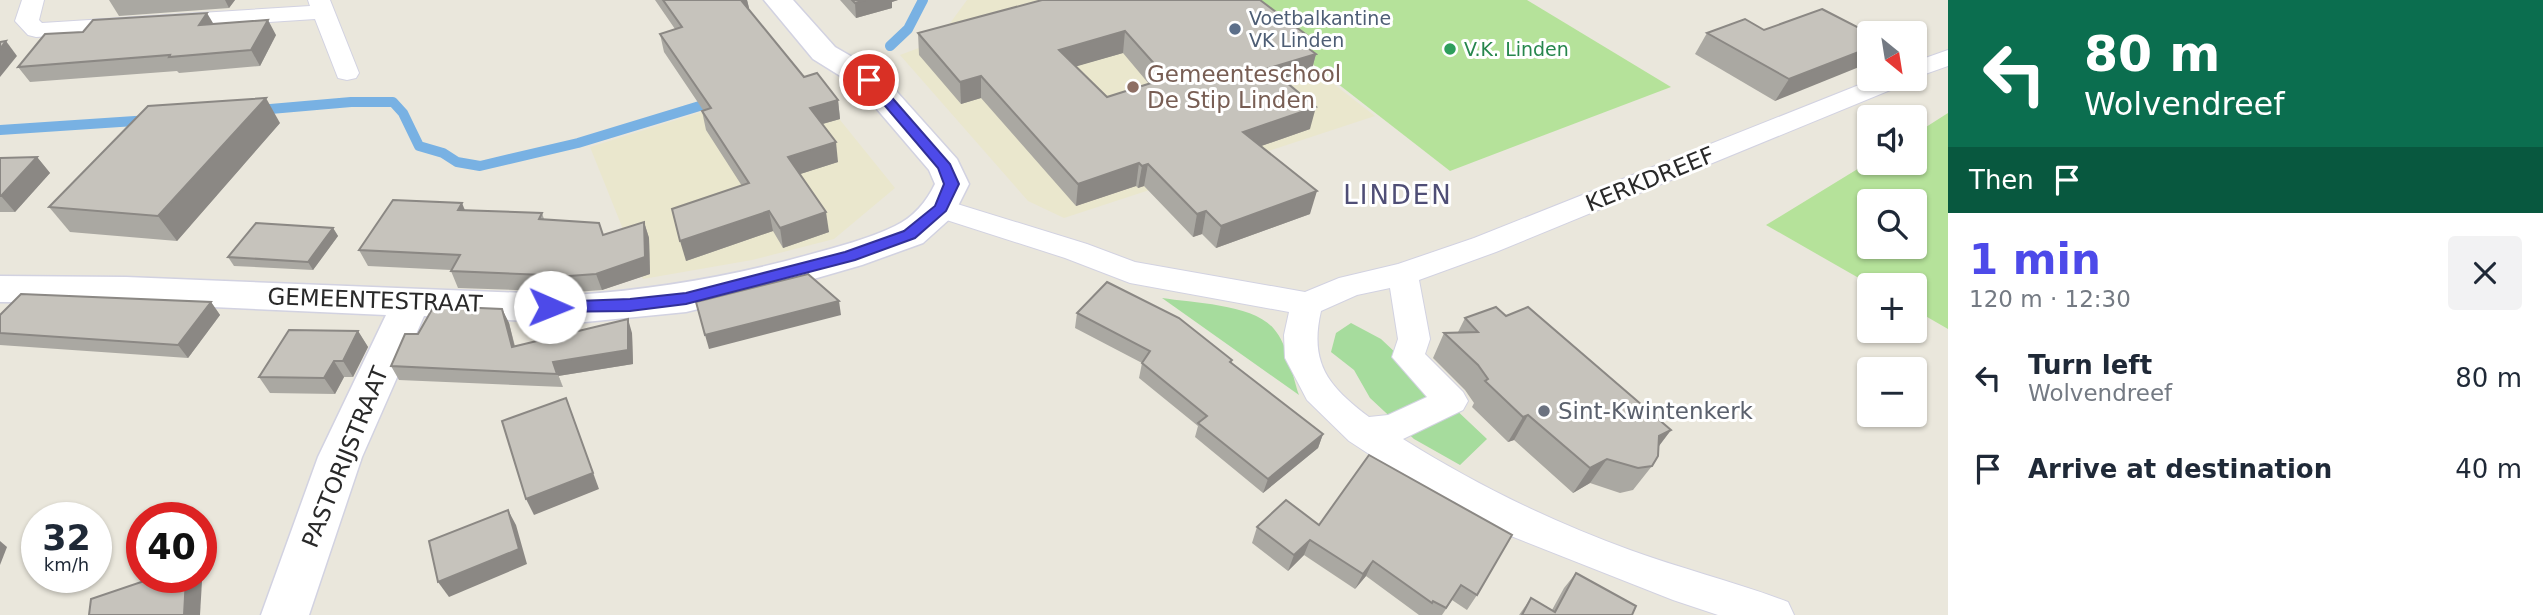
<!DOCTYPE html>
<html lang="en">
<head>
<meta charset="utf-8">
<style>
  body { margin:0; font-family:"DejaVu Sans",sans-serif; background:#f2f2f3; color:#1f2937; height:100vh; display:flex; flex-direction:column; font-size:26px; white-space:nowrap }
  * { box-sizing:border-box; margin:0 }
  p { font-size:23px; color:#747a83 }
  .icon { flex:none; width:38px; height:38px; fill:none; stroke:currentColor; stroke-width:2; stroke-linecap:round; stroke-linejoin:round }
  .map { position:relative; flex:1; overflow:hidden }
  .details { display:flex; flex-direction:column; background:#fff; width:595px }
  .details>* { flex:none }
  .guide { background:#0b6e4f; color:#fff; overflow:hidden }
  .needle { width:46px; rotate:150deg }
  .controls { position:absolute; left:1857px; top:21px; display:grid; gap:14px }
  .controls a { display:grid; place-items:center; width:70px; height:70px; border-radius:7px; background:#fff; box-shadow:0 2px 5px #0004; font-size:35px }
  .speed { position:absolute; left:21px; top:502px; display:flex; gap:14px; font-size:35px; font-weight:700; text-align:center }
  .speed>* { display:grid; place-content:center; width:91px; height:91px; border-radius:50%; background:#fff; box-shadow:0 2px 5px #0004; line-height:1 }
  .speed small { font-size:18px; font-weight:400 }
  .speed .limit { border:10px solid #d22; background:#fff; color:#111 }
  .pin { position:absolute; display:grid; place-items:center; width:60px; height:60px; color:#fff; margin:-30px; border:4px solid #fff; border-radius:50%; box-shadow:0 2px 7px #0007 }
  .me { position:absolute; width:77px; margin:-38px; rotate:91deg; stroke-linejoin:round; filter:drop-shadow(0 0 5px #0008) }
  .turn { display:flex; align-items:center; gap:24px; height:147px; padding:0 21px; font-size:32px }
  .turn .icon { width:91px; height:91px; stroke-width:2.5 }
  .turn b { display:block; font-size:49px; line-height:60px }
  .then { display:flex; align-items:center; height:66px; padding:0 21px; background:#0003; gap:14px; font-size:26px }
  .round { display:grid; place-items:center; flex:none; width:74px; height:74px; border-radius:7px; background:#f2f2f3 }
  .headline { display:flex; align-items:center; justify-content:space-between; height:119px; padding:0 21px }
  h1 { font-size:42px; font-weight:700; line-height:52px; color:#4d4ae9 }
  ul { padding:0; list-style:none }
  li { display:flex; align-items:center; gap:21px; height:91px; padding:0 21px }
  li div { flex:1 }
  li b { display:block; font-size:26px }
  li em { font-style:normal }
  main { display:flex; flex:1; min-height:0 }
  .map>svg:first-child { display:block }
  .education { fill:#eae7cd }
  .green { fill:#a6dc9d }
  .pitch { fill:#b5e29a; fill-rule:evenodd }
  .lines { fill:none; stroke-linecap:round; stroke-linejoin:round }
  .stream { stroke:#78b1e3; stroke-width:10 }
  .street-casing { stroke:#d2d2e1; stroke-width:2 }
  .secondary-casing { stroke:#d2d2e1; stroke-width:3 }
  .street { fill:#fff; fill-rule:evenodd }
  .secondary { fill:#fff; fill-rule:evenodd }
  .wall { fill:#aaa8a2; fill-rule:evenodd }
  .shaded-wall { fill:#8b8884 }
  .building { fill:#c6c3bc; stroke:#8b8884; stroke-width:2; fill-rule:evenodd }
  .route { fill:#4d4ae9; stroke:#323097; stroke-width:2 }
  .service-dot { fill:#5c6f8a; stroke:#fff; stroke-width:2.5 }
  .leisure-dot { fill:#2e9e5b; stroke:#fff; stroke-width:2.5 }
  .education-dot { fill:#8d6e63; stroke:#fff; stroke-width:2.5 }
  .worship-dot { fill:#6b7280; stroke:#fff; stroke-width:2.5 }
  .labels { text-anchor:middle; stroke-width:6; stroke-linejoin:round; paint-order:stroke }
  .far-service-label { font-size:19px; fill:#4e5e75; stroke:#fff; text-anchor:start }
  .far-leisure-label { font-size:19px; fill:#27864d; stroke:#fff; text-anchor:start }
  .education-label { font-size:23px; fill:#785e54; stroke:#fff; text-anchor:start }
  .street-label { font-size:23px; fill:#292929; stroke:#fff }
  .worship-label { font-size:23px; fill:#5b616d; stroke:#fff; text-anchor:start }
  .quarter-label { font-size:26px; letter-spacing:2px; fill:#4f4e76; stroke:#fff }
</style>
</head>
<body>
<main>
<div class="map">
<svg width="1948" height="615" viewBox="0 0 1948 615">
  <rect width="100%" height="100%" fill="#eae7dc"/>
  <g class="education">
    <path d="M 967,0 L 1226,0 L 1375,116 L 1064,218 L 1028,201 L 900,55 L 937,41 Z"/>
    <path d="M 807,79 L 895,188 L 834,239 L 752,260 L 643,279 L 590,147 Z"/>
  </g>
  <g class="green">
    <path d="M 1162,298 C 1193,303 1254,304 1274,329 C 1288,345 1292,375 1299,395 Z"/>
    <path d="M 1351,323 L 1381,339 L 1487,439 L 1460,465 L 1414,439 L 1370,398 L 1354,370 L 1331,352 L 1336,333 Z"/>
  </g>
  <g class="pitch">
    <path d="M 1230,0 L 1527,0 L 1671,87 L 1450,171 Z"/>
    <path d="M 1948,113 L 1948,329 L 1915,310 L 1914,285 L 1871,285 L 1766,225 L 1869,162 L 1914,163 L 1915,134 ZM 1869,201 L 1914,201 L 1914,247 L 1869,247 Z"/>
  </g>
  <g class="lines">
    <g class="stream">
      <path d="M 890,46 L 908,29 L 923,0"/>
      <path d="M 259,110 L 351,102 L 393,102 L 403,113 L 419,146 L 443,153 L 457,162 L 480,166 L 578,143 L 716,101"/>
      <path d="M 0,130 L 150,120"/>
    </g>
    <g class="street-casing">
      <g id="street">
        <path d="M 22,0 L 44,0 L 39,20 L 42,23 L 310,6 L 308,0 L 330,0 L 359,73 L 356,78 L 347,80 L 338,78 L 315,19 L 36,37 L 28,35 L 15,21 Z"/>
        <path d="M 1948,50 L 1948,66 L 1914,78 L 1914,62 Z"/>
        <path d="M 1874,79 L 1909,79 L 1905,84 L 1496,252 L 1419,280 L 1430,339 L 1425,354 L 1463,392 L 1468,401 L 1463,410 L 1403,439 C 1475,484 1550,521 1630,550 C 1682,569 1736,582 1788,602 L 1794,615 L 1718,615 L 1673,600 L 1511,536 L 1418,486 L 1349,441 L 1307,400 L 1285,358 L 1284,335 L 1289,312 L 1130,283 L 1065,258 L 931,215 L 927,208 L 931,201 L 941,199 L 1087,244 L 1135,262 L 1305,292 L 1339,278 L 1398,264 L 1474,238 ZM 1390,288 L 1398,339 L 1392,357 L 1427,397 L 1388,415 L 1369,417 C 1328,386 1309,363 1321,311 L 1357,295 Z"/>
      </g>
    </g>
    <g class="secondary-casing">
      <path id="secondary" d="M 764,0 L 793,0 L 835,47 L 880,73 L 957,159 L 969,184 L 953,216 L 923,243 L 862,265 L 765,293 L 686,312 L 575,323 L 424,316 L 362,457 L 309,615 L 261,615 L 318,457 L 386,315 L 126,303 L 0,302 L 0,276 L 126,277 L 575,295 C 657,289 729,277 808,255 C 837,247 868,239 895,226 C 913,218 927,201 935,184 L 929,170 L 858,87 L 813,59 Z"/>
    </g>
    <use href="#street" class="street"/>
    <use href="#secondary" class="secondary"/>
  </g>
  <g class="wall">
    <path d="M 109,0 L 235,0 L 229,8 L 119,16 Z"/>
    <path d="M 655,0 L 747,0 L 749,8 L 748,8 L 804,77 L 838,100 L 840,119 L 822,124 L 838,162 L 800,174 L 829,232 L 783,248 L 773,231 L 686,261 L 742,186 L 706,130 L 702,111 L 703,110 L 664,52 L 660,34 L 675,29 Z"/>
    <path d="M 840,0 L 898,0 L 892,2 L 892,8 L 856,18 Z"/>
    <path d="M 1042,0 L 1306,46 L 1316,54 L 1310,76 L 1287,83 L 1310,129 L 1261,146 L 1310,214 L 1216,248 L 1202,234 L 1193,237 L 1144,186 L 1138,188 L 1136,186 L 1076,206 L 981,98 L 961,104 L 919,55 L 918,33 ZM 1123,53 L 1149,84 L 1107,97 L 1076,66 Z"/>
    <path d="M 214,24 L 276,35 L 260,66 L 179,73 L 177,71 L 30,82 L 18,67 Z"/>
    <path d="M 1707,33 L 1869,33 L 1775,101 L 1695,54 Z"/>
    <path d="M 280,123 L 177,241 L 70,232 L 49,207 Z"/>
    <path d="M 37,157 L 50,173 L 15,212 L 0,212 L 0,158 Z"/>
    <path d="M 465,210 L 542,213 L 544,219 L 603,235 L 644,222 L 649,238 L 650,274 L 602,290 L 575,292 L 458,288 L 451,271 L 451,270 L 368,266 L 359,250 Z"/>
    <path d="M 333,228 L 338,236 L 313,270 L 234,266 L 228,257 Z"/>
    <path d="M 211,302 L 220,315 L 188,358 L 0,345 L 0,315 Z"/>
    <path d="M 502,309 L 509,323 L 515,346 L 632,333 L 633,364 L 558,376 L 563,387 L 399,380 L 391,366 L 418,334 Z"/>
    <path d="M 1077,313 L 1231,363 L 1323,434 L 1318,448 L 1263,493 L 1195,437 L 1198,426 L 1139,378 L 1142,363 L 1075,328 Z"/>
    <path d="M 1506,316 L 1671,430 L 1659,446 L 1652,466 L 1633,490 L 1620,493 L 1590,483 L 1573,493 L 1514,440 L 1508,442 L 1472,407 L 1474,403 L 1465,390 L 1433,358 L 1444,333 L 1458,332 L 1465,318 Z"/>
    <path d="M 358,331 L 368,347 L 353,377 L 344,377 L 335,394 L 270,393 L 259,377 Z"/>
    <path d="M 1369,455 L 1477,595 L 1467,610 L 1452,600 L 1442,615 L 1419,615 L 1366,576 L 1355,589 L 1304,555 L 1288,571 L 1252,543 L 1257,527 L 1319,525 Z"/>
    <path d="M 1576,573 L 1632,615 L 1519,615 L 1531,598 L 1552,610 L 1564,588 Z"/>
  </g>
  <g class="shaded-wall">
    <path d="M 225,0 L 235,0 L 229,8 Z"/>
    <path d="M 736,0 L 747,0 L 749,8 L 738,11 Z"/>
    <path d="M 865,0 L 898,0 L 892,2 L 892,8 L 856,18 L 855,3 Z"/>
    <path d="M 207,13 L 216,28 L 199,25 Z"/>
    <path d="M 268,20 L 276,35 L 260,66 L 251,50 Z"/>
    <path d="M 1125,31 L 1123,53 L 1057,72 L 1059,50 Z"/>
    <path d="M 1308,36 L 1303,58 L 1316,54 L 1310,76 L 1264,90 L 1269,68 L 1297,40 Z"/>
    <path d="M 6,41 L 17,56 L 0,77 L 0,49 Z"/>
    <path d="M 1869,48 L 1869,63 L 1775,101 L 1789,79 Z"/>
    <path d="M 981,76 L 981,98 L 961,104 L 960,82 Z"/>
    <path d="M 266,98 L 280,123 L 177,241 L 158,216 Z"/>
    <path d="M 838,100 L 840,119 L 812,127 L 810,108 Z"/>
    <path d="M 1316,107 L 1310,129 L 1238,154 L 1243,132 Z"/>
    <path d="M 836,142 L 838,162 L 791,177 L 788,157 Z"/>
    <path d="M 37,157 L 50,173 L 15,212 L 1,196 Z"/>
    <path d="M 1139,163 L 1136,186 L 1076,206 L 1078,184 Z"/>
    <path d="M 1148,164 L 1144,186 L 1138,188 L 1142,166 Z"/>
    <path d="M 1317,191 L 1310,214 L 1216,248 L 1221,226 Z"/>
    <path d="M 462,203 L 469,220 L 458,210 Z"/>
    <path d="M 769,211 L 773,231 L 686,261 L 680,241 Z"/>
    <path d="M 1206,211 L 1202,234 L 1193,237 L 1197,214 Z"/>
    <path d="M 826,212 L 829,232 L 783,248 L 780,228 Z"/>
    <path d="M 644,222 L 649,238 L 650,274 L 602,290 L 596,274 Z"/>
    <path d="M 333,228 L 338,236 L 313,270 L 308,262 Z"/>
    <path d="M 839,301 L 841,315 L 709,349 L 705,335 Z"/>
    <path d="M 211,302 L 220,315 L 188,358 L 178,345 Z"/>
    <path d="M 502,309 L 509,323 L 518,361 L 512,347 Z"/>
    <path d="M 628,319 L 632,333 L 633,364 L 558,376 L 563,387 L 553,362 Z"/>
    <path d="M 358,331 L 368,347 L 353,377 L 343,361 Z"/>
    <path d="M 334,361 L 344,377 L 335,394 L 324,378 Z"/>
    <path d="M 566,398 L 599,489 L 534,515 L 526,499 Z"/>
    <path d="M 1528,415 L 1514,440 L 1508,442 L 1523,417 Z"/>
    <path d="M 1671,430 L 1652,455 L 1659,436 Z"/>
    <path d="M 1323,434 L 1318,448 L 1263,493 L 1268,479 Z"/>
    <path d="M 1607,459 L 1590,483 L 1573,493 L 1590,468 Z"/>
    <path d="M 508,510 L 516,525 L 527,564 L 449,597 L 438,582 Z"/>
    <path d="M 1310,540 L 1304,555 L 1288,571 L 1294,555 Z"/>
    <path d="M 0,541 L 7,547 L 0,565 Z"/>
    <path d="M 1373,561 L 1366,576 L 1355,589 L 1363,574 Z"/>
    <path d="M 186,578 L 199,578 L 202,581 L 200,615 L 184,615 Z"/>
  </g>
  <g class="building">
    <path d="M 663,0 L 741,0 L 804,77 L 817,73 L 838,100 L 810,108 L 836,142 L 788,157 L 826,212 L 780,228 L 769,211 L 680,241 L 672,209 L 749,183 L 702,111 L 711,108 L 660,34 L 682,27 Z"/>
    <path d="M 852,0 L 865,0 L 855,3 Z"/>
    <path d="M 1042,0 L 1260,0 L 1308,36 L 1297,40 L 1316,54 L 1269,68 L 1316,107 L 1243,132 L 1317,191 L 1221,226 L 1206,211 L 1197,214 L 1148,164 L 1142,166 L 1139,163 L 1078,184 L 981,76 L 960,82 L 918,33 ZM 1125,31 L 1167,78 L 1107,97 L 1059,50 Z"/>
    <path d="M 1822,9 L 1869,33 L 1869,48 L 1789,79 L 1707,33 L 1745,19 L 1764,30 Z"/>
    <path d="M 207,13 L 199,25 L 268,20 L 251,50 L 169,57 L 170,55 L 18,67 L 45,34 L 83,32 L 93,20 Z"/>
    <path d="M 6,41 L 0,49 L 0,42 Z"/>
    <path d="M 266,98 L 158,216 L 49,207 L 148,106 Z"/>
    <path d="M 37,157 L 1,196 L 0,196 L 0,158 Z"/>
    <path d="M 393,200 L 462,203 L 458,210 L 542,213 L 539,219 L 599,223 L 603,235 L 644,222 L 645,257 L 596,274 L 569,276 L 451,271 L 460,255 L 359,250 Z"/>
    <path d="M 256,223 L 333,228 L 308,262 L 228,257 Z"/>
    <path d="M 808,274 L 839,301 L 705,335 L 696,302 Z"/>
    <path d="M 1107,282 L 1179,318 L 1232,360 L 1230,362 L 1323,434 L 1268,479 L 1198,423 L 1207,416 L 1142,363 L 1150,351 L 1077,313 Z"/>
    <path d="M 21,294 L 211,302 L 178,345 L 0,333 L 0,315 Z"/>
    <path d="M 434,306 L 502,309 L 512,347 L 628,319 L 628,350 L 553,362 L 557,374 L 391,366 L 405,334 L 418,334 Z"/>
    <path d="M 1496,307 L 1506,316 L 1528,307 L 1671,430 L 1659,436 L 1658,456 L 1652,466 L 1638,468 L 1607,459 L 1590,468 L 1528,415 L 1523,417 L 1485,381 L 1488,379 L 1478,365 L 1444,333 L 1478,332 L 1465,318 Z"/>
    <path d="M 289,330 L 358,331 L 343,361 L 334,361 L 324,378 L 259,377 Z"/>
    <path d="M 566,398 L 593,473 L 526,499 L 502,421 Z"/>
    <path d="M 1369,455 L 1512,535 L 1477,595 L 1461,585 L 1446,608 L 1433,601 L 1432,603 L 1373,561 L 1363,574 L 1310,540 L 1294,555 L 1257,527 L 1286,500 L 1319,525 Z"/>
    <path d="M 508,510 L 519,549 L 438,582 L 429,541 Z"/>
    <path d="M 1576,573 L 1636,606 L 1632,615 L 1522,615 L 1531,598 L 1555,612 Z"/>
    <path d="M 153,578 L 186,578 L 184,615 L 89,615 L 91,599 Z"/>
  </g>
  <path class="route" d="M 869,76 L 874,77 L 950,164 L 959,184 L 946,211 L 915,238 L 855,260 L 686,304 L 630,311 L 544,312 L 542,307 L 550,302 L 630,299 L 686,293 L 845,252 L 904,231 L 935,206 L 944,184 L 938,168 L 863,80 Z"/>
  <circle class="service-dot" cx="1235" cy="29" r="7"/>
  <circle class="leisure-dot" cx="1450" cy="49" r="7"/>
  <circle class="education-dot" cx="1133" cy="87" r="7"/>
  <circle class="worship-dot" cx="1544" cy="411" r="7"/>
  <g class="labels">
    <g class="far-service-label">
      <text x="1249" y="25">Voetbalkantine<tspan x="1249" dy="22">VK Linden</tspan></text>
    </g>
    <g class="far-leisure-label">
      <text x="1464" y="56">V.K. Linden</text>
    </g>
    <g class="education-label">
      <text x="1147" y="82">Gemeenteschool<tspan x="1147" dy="26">De Stip Linden</tspan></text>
    </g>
    <g class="street-label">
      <text transform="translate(1650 179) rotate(-22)" y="8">KERKDREEF</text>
      <text transform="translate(375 300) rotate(2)" y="8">GEMEENTESTRAAT</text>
      <text transform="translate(345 457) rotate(-68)" y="8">PASTORIJSTRAAT</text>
    </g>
    <g class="worship-label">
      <text x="1558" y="419">Sint-Kwintenkerk</text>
    </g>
    <g class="quarter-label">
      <text x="1398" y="204">LINDEN</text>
    </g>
  </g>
</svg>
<div class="controls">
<a><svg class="needle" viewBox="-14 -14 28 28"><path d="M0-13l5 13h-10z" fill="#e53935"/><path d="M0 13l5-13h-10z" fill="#747a83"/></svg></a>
<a><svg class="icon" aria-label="sound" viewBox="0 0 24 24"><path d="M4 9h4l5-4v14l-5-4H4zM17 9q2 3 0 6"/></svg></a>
<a><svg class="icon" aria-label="search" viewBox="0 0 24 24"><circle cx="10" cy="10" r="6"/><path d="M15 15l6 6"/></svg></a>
<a>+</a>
<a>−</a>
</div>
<div class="speed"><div>32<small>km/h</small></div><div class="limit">40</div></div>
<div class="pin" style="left:869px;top:80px;background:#d93025"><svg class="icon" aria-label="arrive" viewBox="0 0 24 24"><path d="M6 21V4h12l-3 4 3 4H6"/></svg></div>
<svg class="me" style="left:550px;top:307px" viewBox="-20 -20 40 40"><circle r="19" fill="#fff"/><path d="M0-13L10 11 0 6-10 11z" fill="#4d4ae9"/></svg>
</div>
<section class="details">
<div class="guide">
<div class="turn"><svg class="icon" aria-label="left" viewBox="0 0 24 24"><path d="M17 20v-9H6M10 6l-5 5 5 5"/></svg><div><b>80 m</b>Wolvendreef</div></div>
<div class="then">Then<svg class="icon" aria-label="arrive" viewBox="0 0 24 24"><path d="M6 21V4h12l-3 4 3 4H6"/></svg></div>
</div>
<div class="headline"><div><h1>1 min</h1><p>120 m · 12:30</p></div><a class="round"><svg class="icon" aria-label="close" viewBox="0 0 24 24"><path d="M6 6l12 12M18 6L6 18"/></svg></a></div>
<ul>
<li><svg class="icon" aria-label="left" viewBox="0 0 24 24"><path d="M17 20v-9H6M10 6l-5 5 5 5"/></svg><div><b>Turn left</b><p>Wolvendreef</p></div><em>80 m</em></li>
<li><svg class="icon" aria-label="arrive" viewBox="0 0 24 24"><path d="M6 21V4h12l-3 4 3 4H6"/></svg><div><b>Arrive at destination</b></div><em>40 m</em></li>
</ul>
</section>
</main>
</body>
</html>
